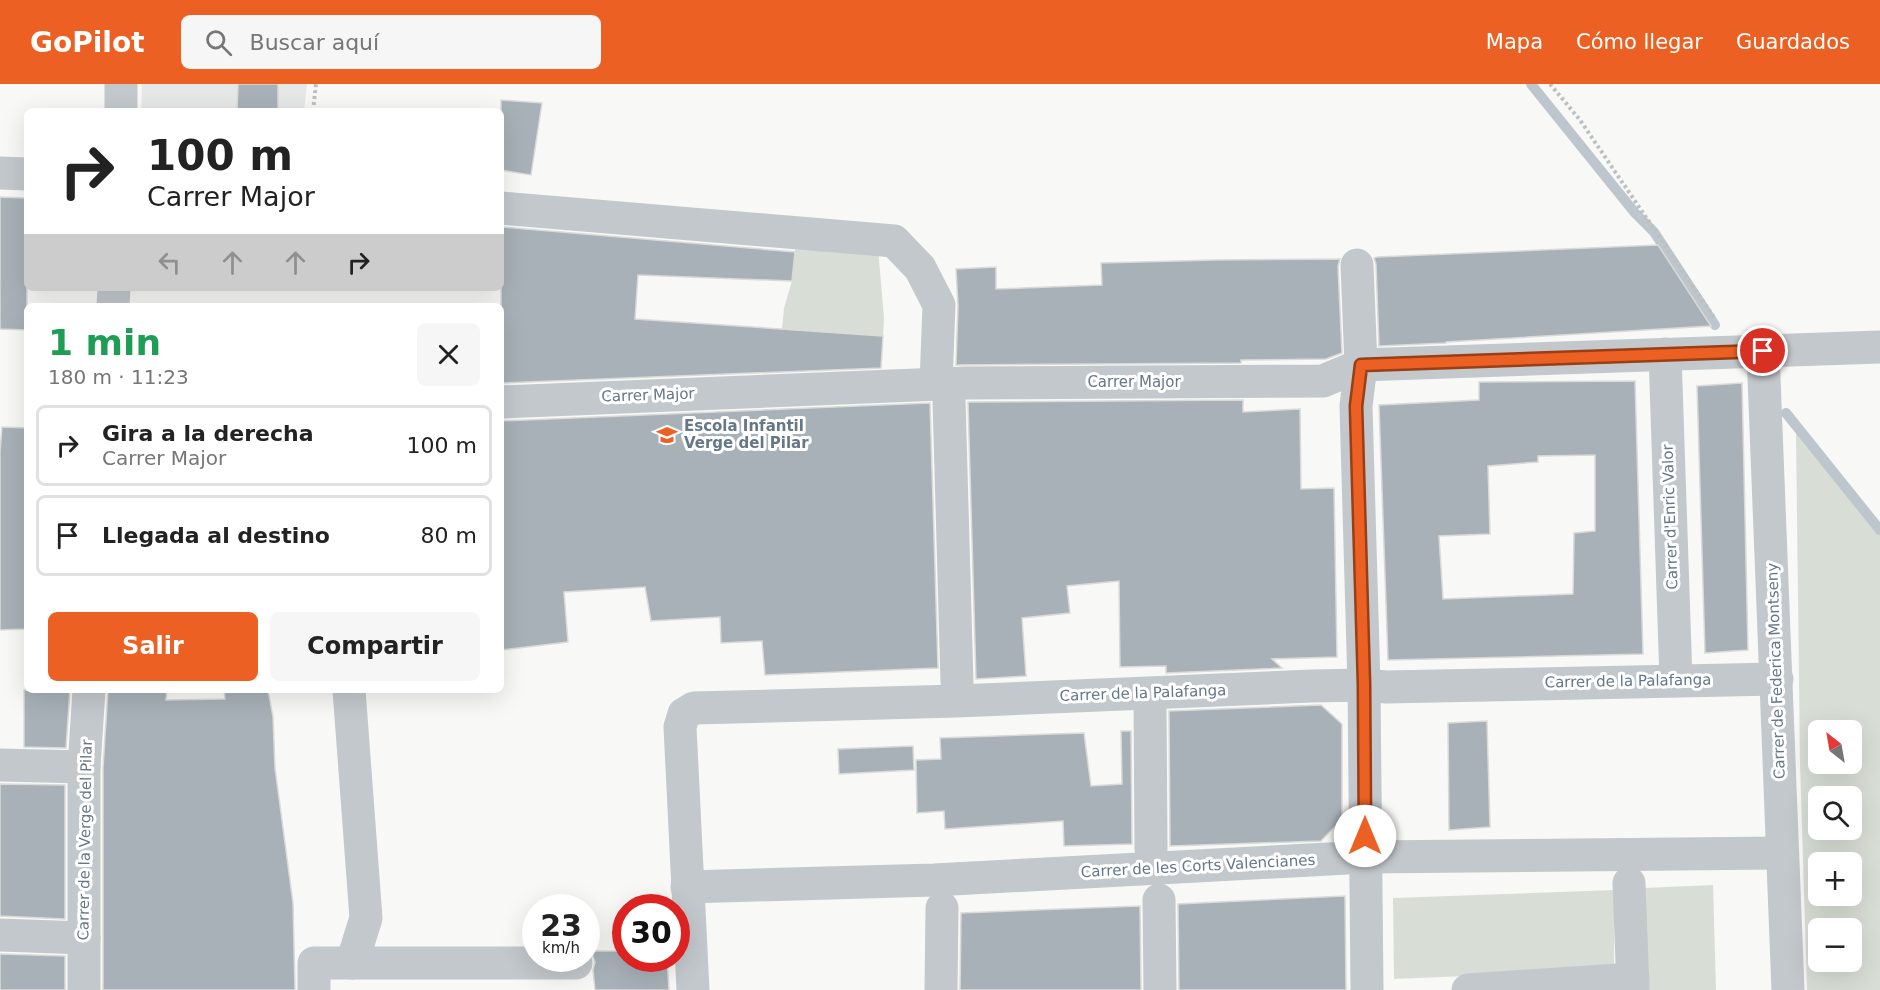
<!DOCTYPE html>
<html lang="es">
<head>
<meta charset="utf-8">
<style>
  body { margin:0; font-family:"DejaVu Sans",sans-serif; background:#f6f6f6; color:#222; height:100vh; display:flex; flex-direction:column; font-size:22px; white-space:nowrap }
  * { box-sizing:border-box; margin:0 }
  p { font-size:20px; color:#767676 }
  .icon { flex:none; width:33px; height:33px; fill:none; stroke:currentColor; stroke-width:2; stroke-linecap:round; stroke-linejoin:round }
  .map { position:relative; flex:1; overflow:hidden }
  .sheet { position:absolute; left:24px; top:219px; width:480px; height:390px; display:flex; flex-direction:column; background:#fff; border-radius:9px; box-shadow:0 6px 24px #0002 }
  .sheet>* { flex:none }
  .top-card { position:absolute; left:24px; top:24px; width:480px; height:183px; border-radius:9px; box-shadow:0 6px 24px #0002; background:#fff; color:#222; overflow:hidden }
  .needle { width:39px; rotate:329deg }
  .controls { position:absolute; left:1808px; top:636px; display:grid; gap:12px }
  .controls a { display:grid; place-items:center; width:54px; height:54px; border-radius:9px; background:#fff; box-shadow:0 6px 24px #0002; font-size:30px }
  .speed { position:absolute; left:522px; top:810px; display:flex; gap:12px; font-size:30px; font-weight:700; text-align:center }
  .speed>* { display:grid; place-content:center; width:78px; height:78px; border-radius:50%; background:#fff; box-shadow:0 6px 24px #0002; line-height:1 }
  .speed small { font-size:15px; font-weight:400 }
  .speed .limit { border:9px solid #d22; background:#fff; color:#111 }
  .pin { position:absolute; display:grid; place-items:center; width:51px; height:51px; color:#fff; margin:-26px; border:3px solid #fff; border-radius:50%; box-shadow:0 2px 6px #0007 }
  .me { position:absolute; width:66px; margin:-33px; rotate:0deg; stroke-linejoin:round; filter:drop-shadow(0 0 4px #0008) }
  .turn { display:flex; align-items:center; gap:21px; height:126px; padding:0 24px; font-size:27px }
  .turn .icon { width:78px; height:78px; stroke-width:2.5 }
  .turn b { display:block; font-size:42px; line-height:51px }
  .lanes { display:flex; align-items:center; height:57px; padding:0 24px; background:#0003; justify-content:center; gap:30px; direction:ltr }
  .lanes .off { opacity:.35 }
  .round { display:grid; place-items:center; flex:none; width:63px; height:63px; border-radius:9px; background:#f6f6f6 }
  .head { display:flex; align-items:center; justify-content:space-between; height:102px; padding:0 24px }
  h1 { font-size:36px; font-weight:600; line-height:45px; color:#1e9e55 }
  .button { display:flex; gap:12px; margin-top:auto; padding:12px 24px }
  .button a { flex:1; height:69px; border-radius:9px; background:#ec6123; color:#fff; font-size:24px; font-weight:600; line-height:69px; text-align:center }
  .button a+a { background:#f6f6f6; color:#222 }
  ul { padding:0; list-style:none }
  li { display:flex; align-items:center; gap:18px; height:81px; margin:0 12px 9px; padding:0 12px; border:3px solid #e0e0e0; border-radius:9px }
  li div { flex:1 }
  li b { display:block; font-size:22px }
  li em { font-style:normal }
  header { display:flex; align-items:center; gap:36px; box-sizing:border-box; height:84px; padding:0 30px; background:#ec6123; color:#fff }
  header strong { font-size:28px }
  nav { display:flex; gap:33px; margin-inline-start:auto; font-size:21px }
  .search { width:420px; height:54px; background:#f6f6f6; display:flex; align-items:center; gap:15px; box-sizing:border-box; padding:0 21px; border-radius:9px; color:#767676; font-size:22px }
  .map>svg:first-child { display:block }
  .built { fill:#e6e8e7 }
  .green { fill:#d8ded5; fill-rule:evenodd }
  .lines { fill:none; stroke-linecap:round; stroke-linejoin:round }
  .stream { stroke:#bcc6cc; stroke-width:10 }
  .building { fill:#a8b1b8; stroke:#dadad8; stroke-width:1.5; fill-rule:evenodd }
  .path { stroke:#bdc0c3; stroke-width:4; stroke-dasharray:3 3; stroke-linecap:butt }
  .minor { stroke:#c3c8cc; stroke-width:33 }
  .route-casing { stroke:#993f17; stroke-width:15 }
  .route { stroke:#ec6123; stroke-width:10 }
  .labels { text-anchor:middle; stroke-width:6; stroke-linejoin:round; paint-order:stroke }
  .street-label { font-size:15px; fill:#678; stroke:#fff }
  .poi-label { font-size:15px; font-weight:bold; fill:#678; stroke:#fff; text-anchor:start }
</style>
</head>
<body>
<header>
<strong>GoPilot</strong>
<div class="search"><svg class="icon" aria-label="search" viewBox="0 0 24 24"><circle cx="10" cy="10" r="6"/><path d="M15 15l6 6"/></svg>Buscar aquí</div>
<nav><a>Mapa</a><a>Cómo llegar</a><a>Guardados</a></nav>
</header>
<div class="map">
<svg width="1880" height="906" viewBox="0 0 1880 906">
  <rect width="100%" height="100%" fill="#f8f9f6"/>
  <path class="built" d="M 142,0 L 307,0 L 304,27 L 141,27 Z"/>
  <g class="green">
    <path d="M 796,158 L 878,164 L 884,234 L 883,252 L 782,245 L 784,224 L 792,197 Z"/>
    <path d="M 1796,349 L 1880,446 L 1880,906 L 1807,906 L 1800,680 ZM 1818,646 L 1851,646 L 1851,680 L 1818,680 ZM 1818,712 L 1851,712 L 1851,746 L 1818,746 ZM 1818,778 L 1851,778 L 1851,812 L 1818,812 ZM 1818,844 L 1851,844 L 1851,878 L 1818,878 Z"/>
    <path d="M 1713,801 L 1716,906 L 1646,906 L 1643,804 Z"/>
    <path d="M 1614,806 L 1614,886 L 1394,895 L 1393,814 Z"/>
  </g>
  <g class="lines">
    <g class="stream">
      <path d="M 1531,0 L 1635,129 L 1654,148 L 1715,241"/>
      <path d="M 1786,329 L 1880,446"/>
    </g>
  </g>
  <g class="building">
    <path d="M 238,0 L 278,0 L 278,27 L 237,27 Z"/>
    <path d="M 501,16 L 542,19 L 531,91 L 501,86 Z"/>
    <path d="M 0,113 L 27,114 L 27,246 L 0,245 Z"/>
    <path d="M 501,143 L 795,168 L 792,197 L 638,191 L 635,235 L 883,252 L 881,284 L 501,299 Z"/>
    <path d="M 1658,161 L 1711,242 L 1446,258 L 1446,259 L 1379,262 L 1376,180 L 1374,174 L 1377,173 Z"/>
    <path d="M 1340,175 L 1338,182 L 1342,269 L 1326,275 L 1241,276 L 1241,279 L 956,281 L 958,222 L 956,185 L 996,183 L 996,205 L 1102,201 L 1101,179 L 1215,176 Z"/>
    <path d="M 1635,297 L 1643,570 L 1388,576 L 1379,321 L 1479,316 L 1479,298 ZM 1595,371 L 1595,447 L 1574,449 L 1573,510 L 1443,515 L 1439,452 L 1490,450 L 1488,382 L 1538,378 L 1538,372 Z"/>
    <path d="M 1742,299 L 1748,566 L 1705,569 L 1697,302 Z"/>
    <path d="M 1243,316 L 1243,328 L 1300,325 L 1301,405 L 1334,404 L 1337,573 L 1272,575 L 1282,584 L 1166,589 L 1166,582 L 1120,583 L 1119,497 L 1067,502 L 1070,529 L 1022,534 L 1026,592 L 976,595 L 968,318 Z"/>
    <path d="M 930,319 L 938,584 L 765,591 L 762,557 L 721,559 L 720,533 L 651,537 L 645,503 L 564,508 L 568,558 L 501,566 L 501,337 Z"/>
    <path d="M 2,343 L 27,344 L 27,545 L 0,546 L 0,367 Z"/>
    <path d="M 24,606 L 70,606 L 66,664 L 24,663 Z"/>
    <path d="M 108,606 L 167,606 L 166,616 L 225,615 L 224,606 L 268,606 L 273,633 L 275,684 L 293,819 L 295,906 L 103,906 L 103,684 Z"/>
    <path d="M 1321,621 L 1342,640 L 1342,735 L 1321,757 L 1170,762 L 1169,627 Z"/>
    <path d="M 1487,637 L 1490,743 L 1449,746 L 1448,639 Z"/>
    <path d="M 1121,647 L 1131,647 L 1132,760 L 1064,762 L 1063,737 L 945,745 L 944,727 L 917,729 L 916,676 L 941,675 L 940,654 L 1084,649 L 1091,702 L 1122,700 Z"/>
    <path d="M 913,662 L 914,686 L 839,690 L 838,665 Z"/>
    <path d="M 0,700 L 65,701 L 65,835 L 0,832 Z"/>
    <path d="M 1345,812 L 1346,906 L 1179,906 L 1178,820 Z"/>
    <path d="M 1140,822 L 1141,906 L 960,906 L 961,829 Z"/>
    <path d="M 591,867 L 626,867 L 626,874 L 667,874 L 669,906 L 595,906 L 593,886 L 595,878 Z"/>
    <path d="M 0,870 L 65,872 L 65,906 L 0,906 Z"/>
  </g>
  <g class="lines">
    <g class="path">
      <path d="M 1550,0 L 1580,36 L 1715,235"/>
      <path d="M 313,27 L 316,0"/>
    </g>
    <g class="minor">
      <path d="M 121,27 L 121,0"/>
      <path d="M 0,89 L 27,90"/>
      <path d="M 501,124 L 894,157 L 920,184 L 939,221 L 936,300"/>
      <path d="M 1357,181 L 1361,281 L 1356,322 L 1364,601 L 1367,906"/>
      <path d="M 113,222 L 114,204"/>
      <path d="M 1763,268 L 1788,906"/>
      <path d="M 1665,270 L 1676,596"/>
      <path d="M 949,316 L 957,598"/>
      <path d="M 501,318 L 965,299 L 1323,297 L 1361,281 L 1880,263"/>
      <path d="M 349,606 L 366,834 L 352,879"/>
      <path d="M 1150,616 L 1151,765"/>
      <path d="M 0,681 L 84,683"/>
      <path d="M 1629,799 L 1633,906"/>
      <path d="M 687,803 L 934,796 L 1366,773 L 1781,769"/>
      <path d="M 1159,816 L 1160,906"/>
      <path d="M 0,851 L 84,854"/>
      <path d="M 84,906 L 84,683 L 89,606"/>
      <path d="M 314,906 L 314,879 L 576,879"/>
      <path d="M 693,906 L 680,643 L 684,630 L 694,624 L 957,617 L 1311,602 L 1364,601 L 1386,603 L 1777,595"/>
      <path d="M 941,906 L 942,824"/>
      <path d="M 1468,906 L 1633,895"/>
    </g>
  </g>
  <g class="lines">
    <g class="route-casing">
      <path id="route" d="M 1365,752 L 1364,601 L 1356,322 L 1361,281 L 1763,267"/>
    </g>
    <use href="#route" class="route"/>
  </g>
  <defs>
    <g id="school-bare" transform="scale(1.62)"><path d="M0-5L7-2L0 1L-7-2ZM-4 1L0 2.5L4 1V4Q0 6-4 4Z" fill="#ec6123" stroke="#fff" stroke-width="2.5" paint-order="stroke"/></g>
  </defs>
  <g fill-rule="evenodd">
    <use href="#school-bare" x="667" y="351"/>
  </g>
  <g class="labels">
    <g class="street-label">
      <text x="1134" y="303">Carrer Major</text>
      <text transform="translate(648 311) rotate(-2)" y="5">Carrer Major</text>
      <text transform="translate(1670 433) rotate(-92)" y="5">Carrer d'Enric Valor</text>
      <text transform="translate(1776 587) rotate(-92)" y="5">Carrer de Federica Montseny</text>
      <text transform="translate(1628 597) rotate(-1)" y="5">Carrer de la Palafanga</text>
      <text transform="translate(1143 609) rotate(-2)" y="5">Carrer de la Palafanga</text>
      <text transform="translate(85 756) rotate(-89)" y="5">Carrer de la Verge del Pilar</text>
      <text transform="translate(1198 782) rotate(-3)" y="5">Carrer de les Corts Valencianes</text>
    </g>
    <g class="poi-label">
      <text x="684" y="347">Escola Infantil<tspan x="684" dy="17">Verge del Pilar</tspan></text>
    </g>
  </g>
</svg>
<div class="controls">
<a><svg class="needle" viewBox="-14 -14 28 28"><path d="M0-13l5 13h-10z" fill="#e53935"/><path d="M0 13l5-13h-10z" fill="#767676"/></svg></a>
<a><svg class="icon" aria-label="search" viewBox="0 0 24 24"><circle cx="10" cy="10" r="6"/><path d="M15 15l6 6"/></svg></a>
<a>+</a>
<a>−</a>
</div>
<div class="speed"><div>23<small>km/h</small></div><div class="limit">30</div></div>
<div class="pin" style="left:1763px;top:267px;background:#d93025"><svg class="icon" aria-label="arrive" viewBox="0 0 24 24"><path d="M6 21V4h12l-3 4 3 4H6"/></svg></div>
<svg class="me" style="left:1365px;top:752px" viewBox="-20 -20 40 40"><circle r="19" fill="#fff"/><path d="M0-13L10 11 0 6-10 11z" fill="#ec6123"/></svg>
<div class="top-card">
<div class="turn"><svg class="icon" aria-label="right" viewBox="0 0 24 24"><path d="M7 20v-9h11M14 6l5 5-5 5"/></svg><div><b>100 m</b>Carrer Major</div></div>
<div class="lanes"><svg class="icon off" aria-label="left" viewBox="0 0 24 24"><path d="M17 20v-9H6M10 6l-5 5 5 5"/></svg><svg class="icon off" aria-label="ahead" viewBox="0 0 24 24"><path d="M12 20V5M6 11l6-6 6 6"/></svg><svg class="icon off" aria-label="ahead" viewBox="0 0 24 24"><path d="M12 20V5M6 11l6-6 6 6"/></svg><svg class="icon" aria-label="right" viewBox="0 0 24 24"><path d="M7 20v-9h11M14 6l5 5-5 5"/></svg></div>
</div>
<section class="sheet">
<div class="head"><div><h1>1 min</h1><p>180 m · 11:23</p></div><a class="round"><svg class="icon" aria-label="close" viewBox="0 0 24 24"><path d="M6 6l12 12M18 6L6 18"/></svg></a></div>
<ul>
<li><svg class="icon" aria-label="right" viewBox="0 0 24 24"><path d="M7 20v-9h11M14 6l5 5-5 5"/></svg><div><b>Gira a la derecha</b><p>Carrer Major</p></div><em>100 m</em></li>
<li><svg class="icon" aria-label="arrive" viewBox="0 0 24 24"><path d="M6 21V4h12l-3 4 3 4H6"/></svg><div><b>Llegada al destino</b></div><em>80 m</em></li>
</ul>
<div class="button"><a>Salir</a><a>Compartir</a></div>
</section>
</div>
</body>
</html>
